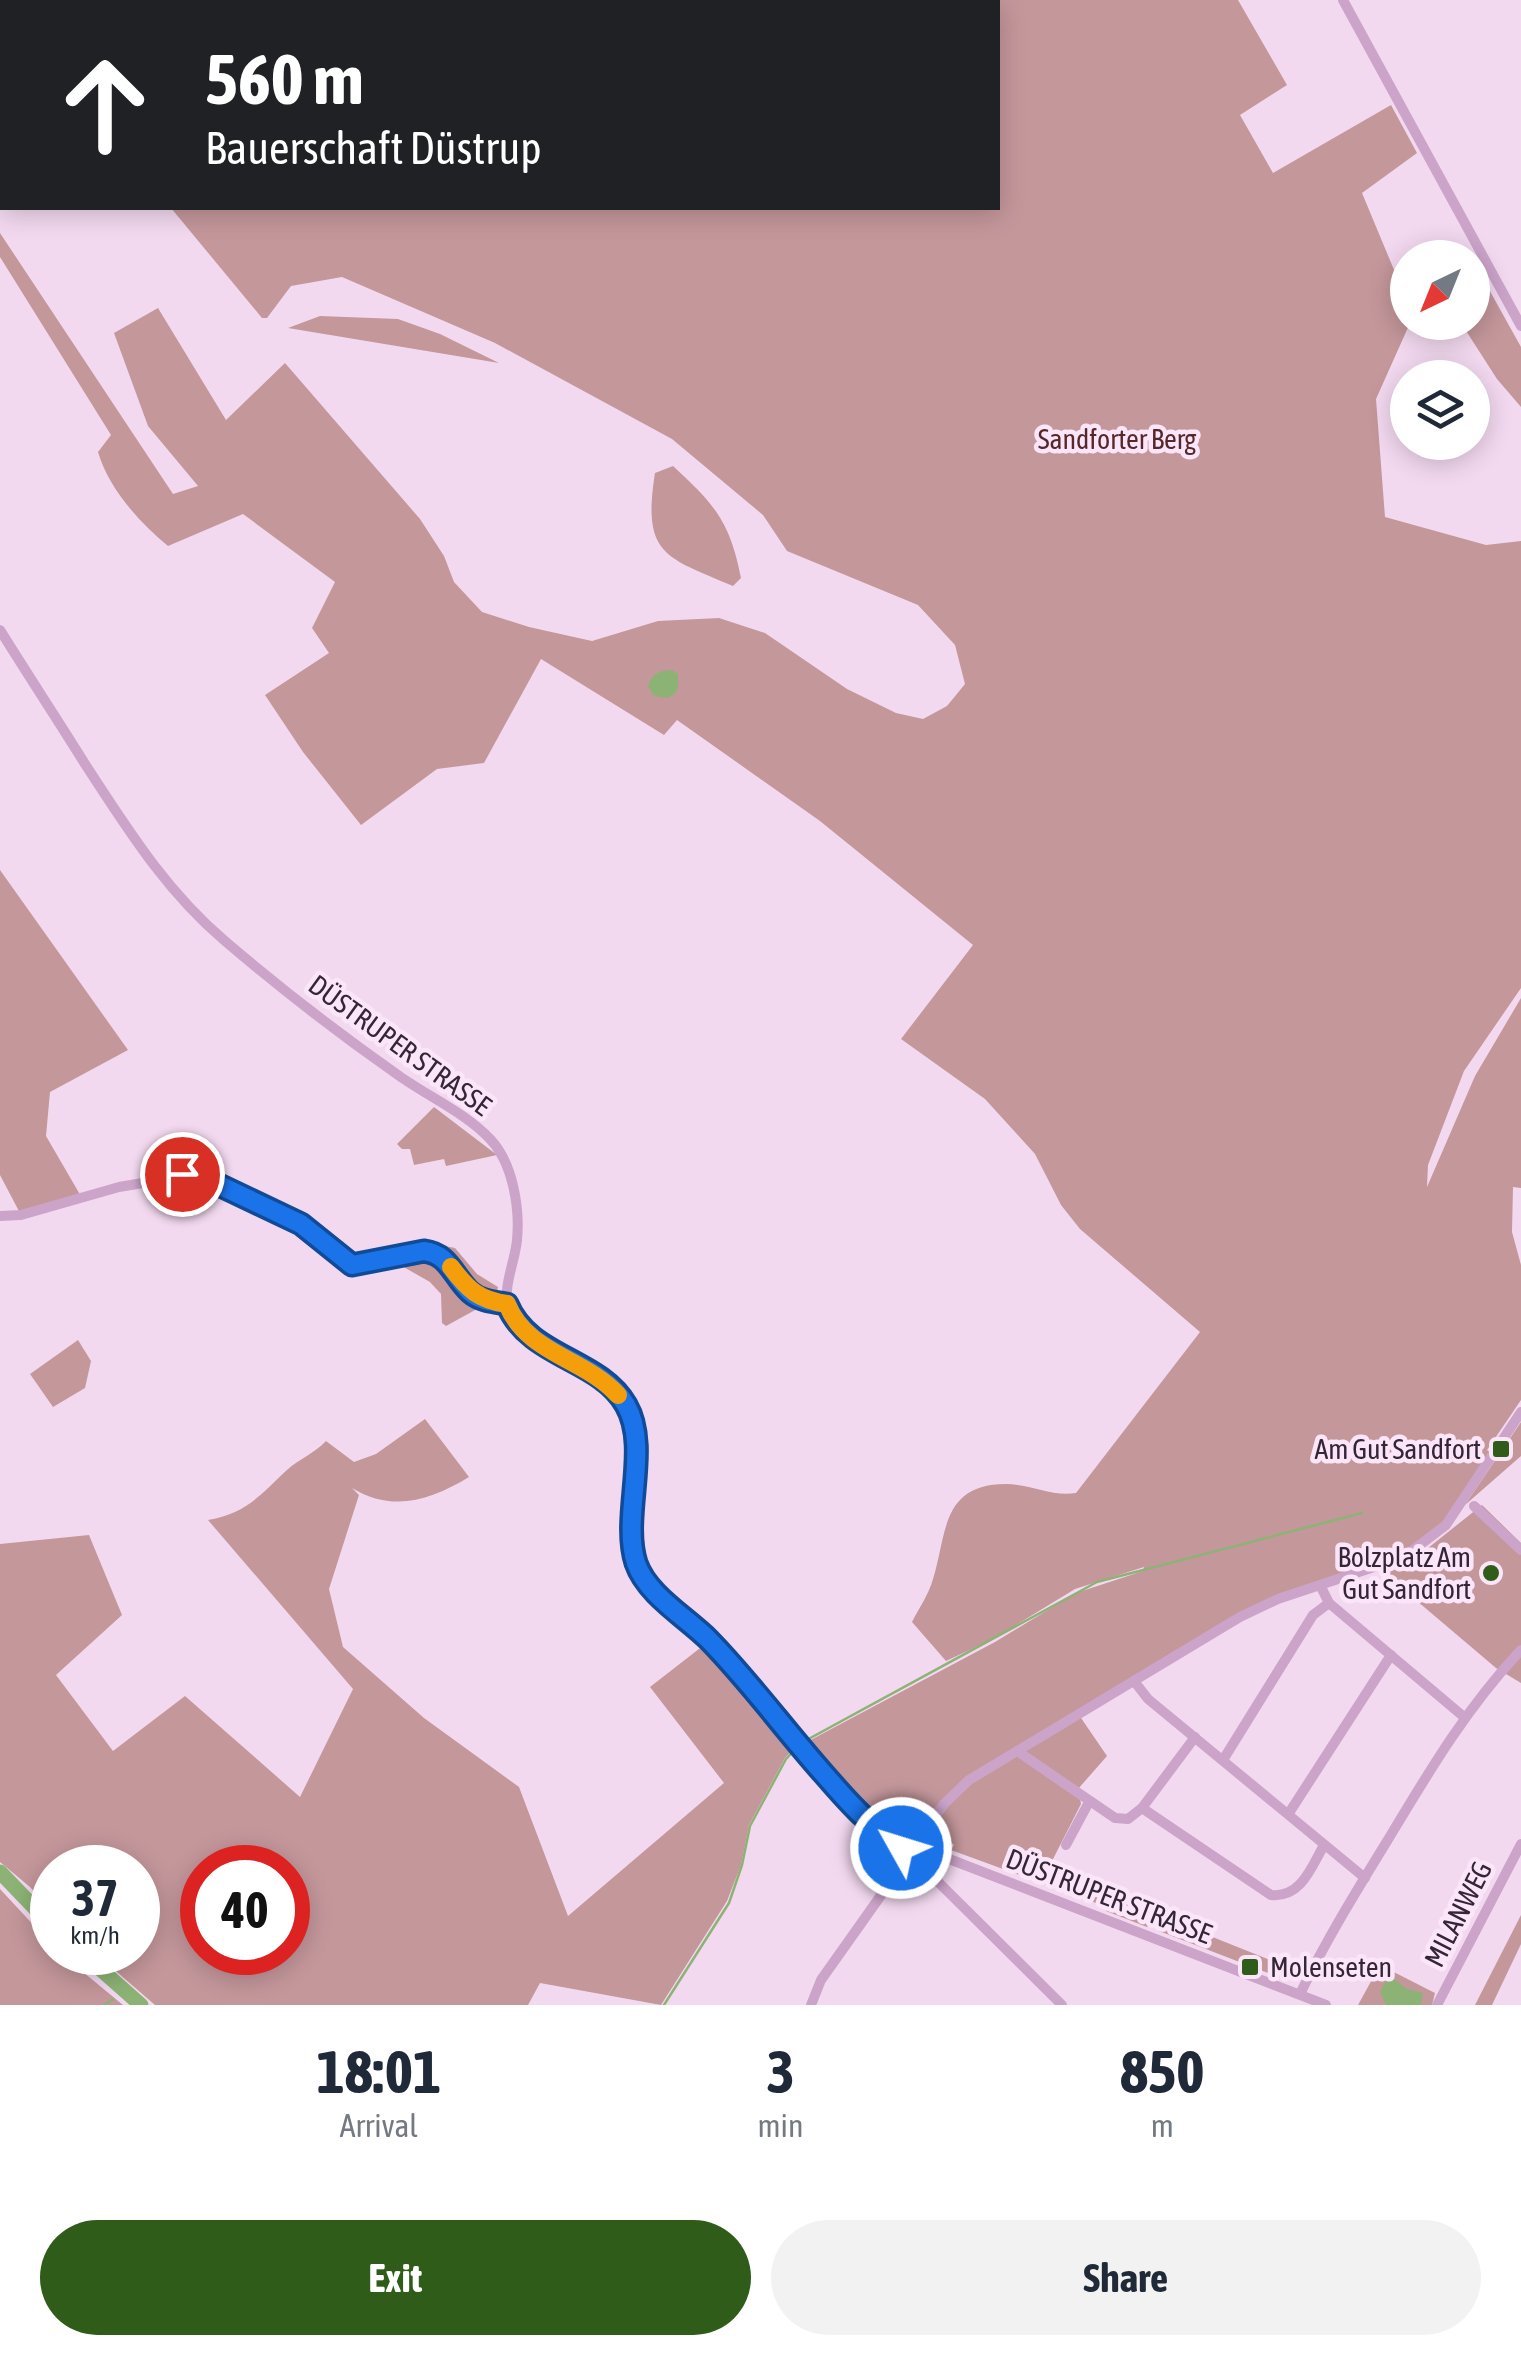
<!DOCTYPE html>
<html lang="en">
<head>
<meta charset="utf-8">
<style>
  body { margin:0; font-family:"Asap Condensed",sans-serif; background:#f2f2f3; color:#1f2937; height:100vh; display:flex; flex-direction:column; font-size:38px; white-space:nowrap }
  * { box-sizing:border-box; margin:0 }
  p { font-size:32px; color:#747a83 }
  .icon { flex:none; width:55px; height:55px; fill:none; stroke:currentColor; stroke-width:2; stroke-linecap:round; stroke-linejoin:round }
  .map { position:relative; height:2005px; overflow:hidden }
  .sheet { display:flex; flex-direction:column; background:#fff; flex:1 }
  .sheet>* { flex:none }
  .hud { position:absolute; left:0px; top:0px; width:1000px; height:210px; box-shadow:0 5px 25px #0003; background:#202124; color:#fff; overflow:hidden }
  .needle { width:65px; rotate:223deg }
  .fabs { position:absolute; left:1390px; top:240px; display:grid; gap:20px }
  .fabs a { display:grid; place-items:center; width:100px; height:100px; border-radius:50%; background:#fff; box-shadow:0 5px 25px #0003; font-size:50px }
  .speed { position:absolute; left:30px; top:1845px; display:flex; gap:20px; font-size:50px; font-weight:700; text-align:center }
  .speed>* { display:grid; place-content:center; width:130px; height:130px; border-radius:50%; background:#fff; box-shadow:0 5px 25px #0003; line-height:1 }
  .speed small { font-size:25px; font-weight:400 }
  .speed .limit { border:15px solid #d22; background:#fff; color:#111 }
  .pin { position:absolute; display:grid; place-items:center; width:85px; height:85px; color:#fff; margin:-42px; border:5px solid #fff; border-radius:50%; box-shadow:0 2px 10px #0007 }
  .me { position:absolute; width:110px; margin:-55px; rotate:309deg; stroke-linejoin:round; filter:drop-shadow(0 0 8px #0008) }
  .turn { display:flex; align-items:center; gap:35px; height:210px; padding:0 40px; font-size:45px }
  .turn .icon { width:130px; height:130px; stroke-width:2.5 }
  .turn b { display:block; font-size:70px; line-height:85px }
  .eta { display:flex; justify-content:space-evenly; align-items:center; height:170px; text-align:center }
  .eta b { font-size:60px; font-weight:700; line-height:70px }
  .button { display:flex; gap:20px; margin-top:auto; padding:20px 40px }
  .button a { flex:1; height:115px; border-radius:60px; background:#2f5c18; color:#fff; font-size:40px; font-weight:700; line-height:115px; text-align:center }
  .button a+a { background:#f2f2f3; color:#1f2937 }
  .map>svg:first-child { display:block }
  .green { fill:#c4979b; fill-rule:evenodd }
  .water { fill:#8cb375 }
  .lines { fill:none; stroke-linecap:round; stroke-linejoin:round }
  .stream { stroke:#8cb375; stroke-width:2.5 }
  .river { stroke:#8cb375; stroke-width:15 }
  .minor { stroke:#cca4ca; stroke-width:10 }
  .route-casing { stroke:#114b97; stroke-width:25 }
  .route { stroke:#1a73e8; stroke-width:18 }
  .slow { stroke:#f59e0b; stroke-width:18 }
  .poi-dot { fill:#2f5c18; stroke:#fbe5f8; stroke-width:4 }
  .labels { text-anchor:middle; stroke-width:9; stroke-linejoin:round; paint-order:stroke }
  .park-label { font-size:28px; fill:#57282a; stroke:#fbe5f8 }
  .street-label { font-size:28px; fill:#352637; stroke:#fbe5f8 }
  .poi-label { font-size:28px; fill:#352637; stroke:#fbe5f8; text-anchor:end }
</style>
</head>
<body>
<div class="map">
<svg width="1521" height="2005" viewBox="0 0 1521 2005">
  <rect width="100%" height="100%" fill="#f3d9f0"/>
  <g class="green">
    <path d="M 0,0 L 1238,0 L 1287,85 L 1240,115 L 1273,173 L 1391,105 L 1417,153 L 1362,193 L 1407,301 L 1408,322 L 1410,323 L 1376,399 L 1385,517 L 1486,545 L 1521,541 L 1521,988 L 1464,1071 L 1428,1165 L 1427,1187 L 1475,1076 L 1521,998 L 1521,1188 L 1513,1187 L 1512,1232 L 1521,1265 L 1521,1400 L 1487,1450 L 1492,1454 L 1446,1525 L 1404,1557 L 1278,1599 L 1079,1715 L 1107,1756 L 1078,1789 L 1081,1804 L 1050,1865 L 1054,1873 L 1152,1911 L 1154,1915 L 1151,1925 L 1147,1927 L 1106,1911 L 1104,1906 L 951,1850 L 954,1845 L 937,1830 L 941,1818 L 934,1808 L 921,1826 L 889,1832 L 861,1810 L 803,1744 L 995,1642 L 1076,1593 L 1143,1571 L 1144,1567 L 1075,1589 L 993,1639 L 946,1661 L 912,1622 C 919,1608 929,1594 933,1579 C 947,1534 941,1484 1006,1484 C 1030,1484 1052,1497 1076,1493 L 1200,1332 L 1080,1229 L 1061,1205 L 1035,1154 L 985,1099 L 901,1039 L 973,945 L 820,821 L 677,720 L 664,735 L 541,659 L 484,763 L 437,769 L 361,825 L 303,752 L 265,695 L 329,653 L 312,628 L 335,582 L 243,514 L 168,546 C 139,522 109,489 98,452 L 111,435 L 0,257 L 0,233 L 173,494 L 198,486 L 148,426 L 114,333 L 158,308 L 226,420 L 285,363 L 420,519 L 444,556 L 454,582 L 482,612 L 529,627 L 592,641 L 658,621 L 719,618 L 765,633 L 847,689 L 896,713 L 923,719 L 947,706 L 965,684 L 955,645 L 918,605 L 787,551 L 763,515 L 672,439 L 495,343 L 342,277 L 291,286 L 267,318 L 262,318 L 171,208 L 998,208 L 998,2 L 2,2 L 0,180 Z"/>
    <path d="M 1486,284 L 1521,347 L 1521,407 L 1497,379 L 1461,323 L 1472,322 L 1473,297 Z"/>
    <path d="M 320,316 L 398,319 L 440,334 L 499,363 L 288,328 Z"/>
    <path d="M 673,466 C 714,504 730,521 741,578 L 733,586 C 665,557 642,555 655,473 Z"/>
    <path d="M 0,870 L 128,1050 L 50,1092 L 46,1136 L 82,1198 L 21,1215 L 0,1175 Z"/>
    <path d="M 434,1107 L 497,1155 L 446,1166 L 444,1159 L 414,1165 L 410,1149 L 402,1149 L 397,1144 Z"/>
    <path d="M 445,1246 L 455,1248 L 477,1274 L 498,1287 L 493,1308 L 477,1309 L 446,1326 L 442,1323 L 441,1294 L 430,1282 L 393,1261 Z"/>
    <path d="M 78,1340 L 91,1361 L 85,1388 L 53,1407 L 30,1374 Z"/>
    <path d="M 425,1419 L 469,1477 C 431,1500 393,1513 352,1488 L 359,1495 L 329,1589 L 343,1647 L 424,1718 L 519,1787 L 568,1916 L 724,1783 L 650,1687 L 704,1645 L 708,1646 L 795,1747 L 785,1758 L 749,1825 L 741,1865 L 727,1901 L 661,2005 L 540,1983 L 528,2005 L 155,2005 L 95,1953 L 138,1952 L 138,1868 L 52,1868 L 52,1912 L 30,1887 L 0,1862 L 0,1544 L 89,1535 L 122,1615 L 56,1675 L 113,1751 L 185,1696 L 300,1797 L 353,1689 L 208,1520 C 247,1513 260,1495 287,1470 C 299,1459 315,1453 326,1441 L 354,1462 L 376,1454 ZM 202,1868 L 288,1868 L 288,1952 L 202,1952 Z"/>
    <path d="M 1521,1422 L 1521,1456 L 1465,1505 Z"/>
    <path d="M 1482,1505 L 1521,1543 L 1521,1683 L 1496,1668 L 1384,1573 L 1408,1564 Z"/>
    <path d="M 0,1889 L 52,1945 L 52,1952 L 60,1953 L 123,2005 L 0,2005 Z"/>
    <path d="M 1521,1915 L 1521,1944 L 1492,2005 L 1475,2005 Z"/>
    <path d="M 1165,1918 L 1303,1973 L 1295,1979 L 1284,1979 L 1159,1931 L 1161,1920 Z"/>
    <path d="M 1380,1965 L 1435,1993 L 1432,2005 L 1358,2005 Z"/>
  </g>
  <g class="water">
    <path d="M 672,670 L 678,674 L 678,687 L 675,694 L 668,698 L 654,696 L 648,686 C 652,673 659,671 672,670 Z"/>
    <path d="M 1389,1975 L 1407,1989 L 1423,1993 L 1421,2005 L 1386,2005 L 1380,1992 Z"/>
  </g>
  <g class="lines">
    <g class="stream">
      <path d="M 803,1742 L 1097,1582 L 1362,1513"/>
      <path d="M 121,1993 L 124,1991"/>
      <path d="M 104,2005 L 113,1999"/>
      <path d="M 664,2005 L 729,1903 L 742,1865 L 750,1826 L 786,1759 L 797,1747"/>
    </g>
    <g class="river">
      <path d="M 0,1872 L 52,1926"/>
      <path d="M 81,1952 L 141,2005"/>
    </g>
    <g class="minor">
      <path d="M 1343,0 L 1521,326"/>
      <path d="M 0,630 C 28,675 57,719 85,764 C 127,828 165,890 225,941 C 280,988 338,1033 398,1075 C 427,1096 466,1113 491,1140 C 513,1164 520,1208 517,1240 C 515,1262 503,1285 508,1307 C 520,1354 596,1363 623,1400 C 654,1441 618,1525 643,1577 L 726,1658 L 859,1813 L 884,1834 L 902,1843"/>
      <path d="M 0,1216 L 21,1215 L 119,1187 L 196,1174 L 301,1224 L 352,1265 L 424,1251 C 449,1254 453,1276 470,1292 C 480,1301 495,1302 507,1305"/>
      <path d="M 1474,1506 L 1521,1550"/>
      <path d="M 1321,1587 L 1329,1603 L 1464,1717"/>
      <path d="M 1134,1681 L 1148,1699 L 1365,1878"/>
      <path d="M 1017,1751 L 1115,1818 L 1128,1819 L 1142,1808 L 1195,1737"/>
      <path d="M 1223,1760 L 1313,1615 L 1329,1603"/>
      <path d="M 1142,1808 L 1271,1895 C 1301,1898 1311,1868 1324,1845"/>
      <path d="M 1289,1813 L 1391,1655"/>
      <circle cx="916" cy="1849" r="15"/>
      <path d="M 922,1835 L 944,1804 L 969,1780 L 1240,1617 L 1278,1599 L 1404,1557 L 1446,1525 L 1521,1412"/>
      <path d="M 1066,1845 L 1089,1802"/>
      <path d="M 931,1852 L 1326,2005"/>
      <path d="M 920,1864 L 1062,2005"/>
      <path d="M 1300,1994 C 1327,1938 1360,1885 1392,1833 C 1431,1768 1469,1705 1521,1650"/>
      <path d="M 811,2005 L 821,1980 L 906,1860"/>
      <path d="M 1437,2005 L 1521,1844"/>
    </g>
  </g>
  <g class="lines">
    <g class="route-casing">
      <path id="route" d="M 182,1174 L 196,1174 L 301,1224 L 352,1265 L 424,1251 C 449,1254 453,1276 470,1292 C 480,1301 494,1302 507,1304 C 529,1358 599,1358 626,1405 C 651,1448 621,1516 636,1563 C 647,1595 686,1617 709,1640 C 750,1682 784,1729 823,1773 C 847,1800 869,1828 902,1843 L 901,1848"/>
    </g>
    <use href="#route" class="route"/>
    <path class="slow" d="M 451,1267 C 468,1290 479,1300 507,1304 C 527,1354 585,1358 618,1395"/>
  </g>
  <g class="poi-dot">
    <rect x="1491" y="1439" width="20" height="20" rx="5"/>
    <circle cx="1491" cy="1573" r="10"/>
    <rect x="1240" y="1957" width="20" height="20" rx="5"/>
  </g>
  <g class="labels">
    <g class="park-label">
      <text x="1117" y="449">Sandforter Berg</text>
    </g>
    <g class="street-label">
      <text transform="translate(400 1045) rotate(36)" y="10">DÜSTRUPER STRASSE</text>
      <text transform="translate(1109 1896) rotate(21)" y="10">DÜSTRUPER STRASSE</text>
      <text transform="translate(1458 1914) rotate(-63)" y="10">MILANWEG</text>
    </g>
    <g class="poi-label">
      <text x="1481" y="1459">Am Gut Sandfort</text>
      <text x="1471" y="1567">Bolzplatz Am<tspan x="1471" dy="32">Gut Sandfort</tspan></text>
      <text x="1270" y="1977" text-anchor="start">Molenseten</text>
    </g>
  </g>
</svg>
<div class="fabs">
<a><svg class="needle" viewBox="-14 -14 28 28"><path d="M0-13l5 13h-10z" fill="#e53935"/><path d="M0 13l5-13h-10z" fill="#747a83"/></svg></a>
<a><svg class="icon" aria-label="layers" viewBox="0 0 24 24"><path d="M12 4l9 5-9 5-9-5zM3 14l9 5 9-5"/></svg></a>
</div>
<div class="speed"><div>37<small>km/h</small></div><div class="limit">40</div></div>
<div class="pin" style="left:182px;top:1174px;background:#d93025"><svg class="icon" aria-label="arrive" viewBox="0 0 24 24"><path d="M6 21V4h12l-3 4 3 4H6"/></svg></div>
<svg class="me" style="left:901px;top:1848px" viewBox="-20 -20 40 40"><circle r="17" fill="#1a73e8" stroke="#fff" stroke-width="3"/><path d="M0-11L8 9 0 5-8 9z" fill="#fff"/></svg>
<div class="hud">
<div class="turn"><svg class="icon" aria-label="ahead" viewBox="0 0 24 24"><path d="M12 20V5M6 11l6-6 6 6"/></svg><div><b>560 m</b>Bauerschaft Düstrup</div></div>
</div>
</div>
<section class="sheet">
<div class="eta">
<div><b>18:01</b><p>Arrival</p></div>
<div><b>3</b><p>min</p></div>
<div><b>850</b><p>m</p></div>
</div>
<div class="button"><a>Exit</a><a>Share</a></div>
</section>
</body>
</html>
